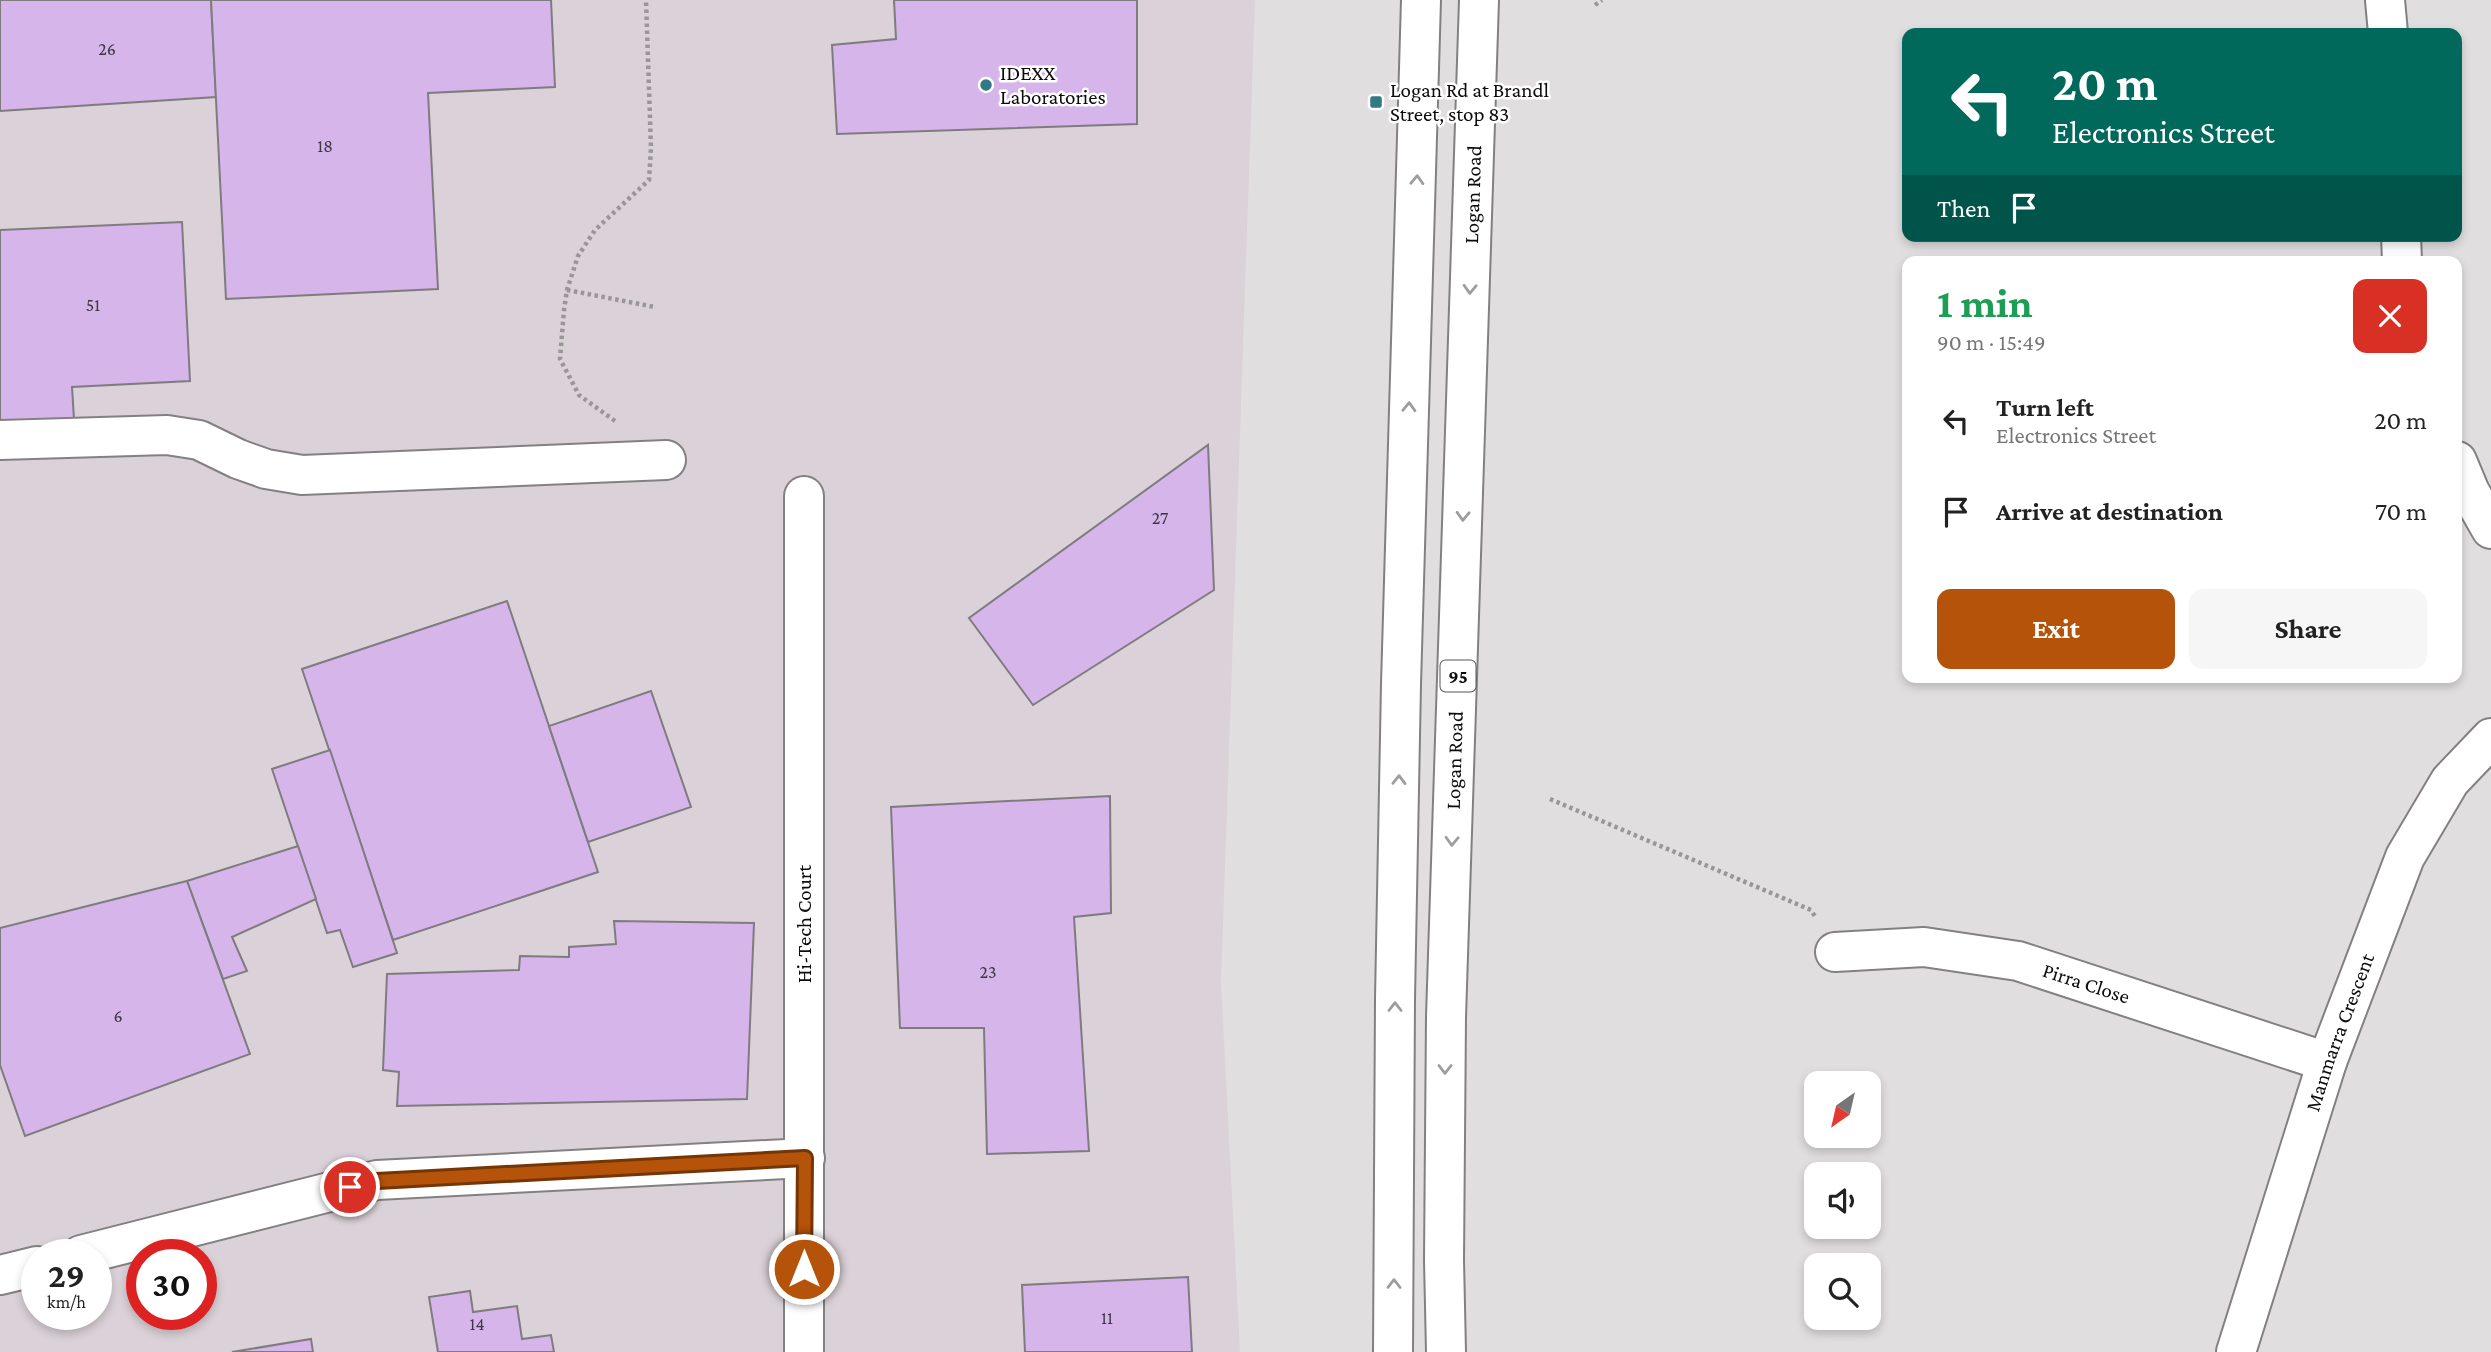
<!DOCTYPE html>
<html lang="en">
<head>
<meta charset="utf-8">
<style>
  body { margin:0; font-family:"Crimson Pro",serif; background:#f6f6f6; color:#222; height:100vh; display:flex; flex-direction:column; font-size:26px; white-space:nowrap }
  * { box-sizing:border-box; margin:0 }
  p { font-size:23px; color:#767676 }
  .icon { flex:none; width:38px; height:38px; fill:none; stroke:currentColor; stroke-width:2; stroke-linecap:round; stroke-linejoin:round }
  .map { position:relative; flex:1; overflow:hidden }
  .sheet { position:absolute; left:1902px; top:256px; width:560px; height:427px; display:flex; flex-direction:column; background:#fff; border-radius:14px; box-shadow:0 4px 10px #0003 }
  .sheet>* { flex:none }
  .top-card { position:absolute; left:1902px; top:28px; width:560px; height:214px; border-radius:14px; box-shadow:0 4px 10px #0003; background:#00695c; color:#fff; overflow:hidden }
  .needle { width:46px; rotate:214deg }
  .fabs { position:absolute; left:1804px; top:1071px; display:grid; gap:14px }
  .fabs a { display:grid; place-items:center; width:77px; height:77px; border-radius:14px; background:#fff; box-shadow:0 4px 10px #0003; font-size:35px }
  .speed { position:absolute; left:21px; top:1239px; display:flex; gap:14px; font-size:35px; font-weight:700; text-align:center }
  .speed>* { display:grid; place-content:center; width:91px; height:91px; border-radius:50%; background:#fff; box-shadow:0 4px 10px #0003; line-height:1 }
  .speed small { font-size:18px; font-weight:400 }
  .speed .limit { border:10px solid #d22; background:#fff; color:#111 }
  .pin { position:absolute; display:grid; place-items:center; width:60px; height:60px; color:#fff; margin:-30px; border:4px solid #fff; border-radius:50%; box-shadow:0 2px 7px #0007 }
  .me { position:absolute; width:77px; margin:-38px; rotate:0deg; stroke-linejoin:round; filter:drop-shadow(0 0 5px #0008) }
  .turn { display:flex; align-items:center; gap:24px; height:147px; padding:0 35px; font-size:32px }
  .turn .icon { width:91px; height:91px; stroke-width:2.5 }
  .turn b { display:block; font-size:49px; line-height:60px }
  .then { display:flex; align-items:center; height:66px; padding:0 35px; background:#0003; gap:14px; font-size:26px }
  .round { display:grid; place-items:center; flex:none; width:74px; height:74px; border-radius:14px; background:#f6f6f6 }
  .headline { display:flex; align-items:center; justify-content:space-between; height:119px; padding:0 35px }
  h1 { font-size:42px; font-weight:700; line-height:52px; color:#1e9e55 }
  .primary-button { display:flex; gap:14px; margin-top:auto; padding:14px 35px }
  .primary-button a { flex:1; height:80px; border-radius:14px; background:#b45309; color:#fff; font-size:28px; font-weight:700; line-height:80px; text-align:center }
  .primary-button a+a { background:#f6f6f6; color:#222 }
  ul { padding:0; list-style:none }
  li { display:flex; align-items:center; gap:21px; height:91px; padding:0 35px }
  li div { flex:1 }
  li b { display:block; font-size:26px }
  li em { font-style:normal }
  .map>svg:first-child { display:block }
  .built { fill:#dbd1d8; fill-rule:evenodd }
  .building { fill:#d6b5eb; stroke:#7e7c7f; stroke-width:2 }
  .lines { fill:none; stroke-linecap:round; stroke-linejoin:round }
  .minor-casing { stroke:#838082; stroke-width:42 }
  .major-casing { stroke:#838082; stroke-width:42 }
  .path { stroke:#999698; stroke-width:4.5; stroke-dasharray:3.5 3.5; stroke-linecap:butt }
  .minor { stroke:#fff; stroke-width:38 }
  .major { stroke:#fff; stroke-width:38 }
  .oneway { stroke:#9e9d9e }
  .route-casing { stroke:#753606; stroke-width:18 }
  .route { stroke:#b45309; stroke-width:12 }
  .poi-dot { fill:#327885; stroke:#fff; stroke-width:2.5 }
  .labels { text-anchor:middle; stroke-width:5; stroke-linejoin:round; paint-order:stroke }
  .number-label { font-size:18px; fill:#3e3644 }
  .shield { fill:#fff; stroke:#555455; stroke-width:2 }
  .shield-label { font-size:19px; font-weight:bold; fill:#0c0b0c }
  .poi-label { font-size:21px; fill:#0c0b0c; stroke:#fff; text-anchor:start }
  .street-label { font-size:21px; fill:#0c0b0c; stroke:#fff }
</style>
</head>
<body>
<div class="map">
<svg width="2491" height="1352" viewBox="0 0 2491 1352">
  <rect width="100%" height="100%" fill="#e1dee0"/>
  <path class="built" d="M 0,0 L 1255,0 L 1221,982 L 1240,1352 L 0,1352 ZM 37,1255 L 96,1255 L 96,1314 L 37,1314 ZM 142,1255 L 201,1255 L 201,1314 L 142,1314 Z"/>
  <g class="building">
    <path d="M 0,0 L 211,0 L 216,97 L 0,111 Z"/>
    <path d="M 211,0 L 551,0 L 555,87 L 428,93 L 438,289 L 226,299 Z"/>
    <path d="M 894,0 L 1137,0 L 1137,124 L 837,134 L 832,45 L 896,39 Z"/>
    <path d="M 182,222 L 190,381 L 72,387 L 74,419 L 0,422 L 0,230 Z"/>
    <path d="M 1208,445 L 1214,590 L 1033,705 L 969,618 Z"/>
    <path d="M 507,601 L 598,872 L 393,940 L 302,669 Z"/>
    <path d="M 651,691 L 691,807 L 588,842 L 549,726 Z"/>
    <path d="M 330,750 L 397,953 L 353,967 L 340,930 L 327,933 L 272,769 Z"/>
    <path d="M 1110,796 L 1111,913 L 1074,917 L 1089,1151 L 987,1154 L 984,1028 L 900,1028 L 891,807 Z"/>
    <path d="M 298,846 L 316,899 L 232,937 L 247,971 L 223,979 L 187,881 Z"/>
    <path d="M 187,881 L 250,1054 L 25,1136 L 0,1065 L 0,928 Z"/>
    <path d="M 614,921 L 754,923 L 747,1099 L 397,1106 L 399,1072 L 383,1070 L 387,974 L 519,970 L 520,956 L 569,957 L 569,947 L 616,944 Z"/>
    <path d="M 1188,1277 L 1192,1352 L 1025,1352 L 1022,1285 Z"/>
    <path d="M 470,1291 L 473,1312 L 517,1306 L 522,1339 L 551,1335 L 554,1352 L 438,1352 L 429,1297 Z"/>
    <path d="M 311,1339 L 313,1352 L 232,1352 Z"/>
  </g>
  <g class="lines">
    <g class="minor-casing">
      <g id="minor">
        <path d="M 2385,0 L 2388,33"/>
        <path d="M 2401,236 L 2402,261"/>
        <path d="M 0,440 L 167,435 L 199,440 L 238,459 L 266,469 L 302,475 L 666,460"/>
        <path d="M 2457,461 L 2470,492 L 2491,529"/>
        <path d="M 804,496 L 804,1352"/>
        <path id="s1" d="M 1835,952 L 1924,947 L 2018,961 L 2327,1062"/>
        <path d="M 81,1255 L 377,1180 L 805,1158"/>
        <path d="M 0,1275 L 37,1266"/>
        <path id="s2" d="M 2236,1352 L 2327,1062 L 2405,857 L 2450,781 L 2491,738"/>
      </g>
    </g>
    <g class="major-casing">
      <g id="major">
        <path d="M 1393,1352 L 1395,999 L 1401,684 L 1421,0"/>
        <path id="s3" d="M 1446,1352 L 1444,1260 L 1446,1017 L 1479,0"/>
      </g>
    </g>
    <g class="path">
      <path d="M 1595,5 L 1602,0"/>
      <path d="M 567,290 L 655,307"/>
      <path d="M 615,421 L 579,395 L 560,359 L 564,310 L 567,290 L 578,256 L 595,230 L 649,180 L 651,148 L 646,0"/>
      <path d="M 1550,799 L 1811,910 L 1816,918"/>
    </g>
    <use href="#minor" class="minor"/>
    <use href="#major" class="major"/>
  </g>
  <defs><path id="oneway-chevron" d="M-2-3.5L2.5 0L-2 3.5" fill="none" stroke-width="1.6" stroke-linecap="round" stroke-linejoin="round" transform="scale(1.75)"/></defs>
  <g class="oneway">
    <use href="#oneway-chevron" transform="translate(1417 180) rotate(-88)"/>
    <use href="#oneway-chevron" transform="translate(1470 289) rotate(92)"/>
    <use href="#oneway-chevron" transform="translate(1409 407) rotate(-88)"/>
    <use href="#oneway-chevron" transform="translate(1463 516) rotate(92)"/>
    <use href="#oneway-chevron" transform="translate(1399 780) rotate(-89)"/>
    <use href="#oneway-chevron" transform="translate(1452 841) rotate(92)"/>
    <use href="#oneway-chevron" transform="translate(1395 1007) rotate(-90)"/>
    <use href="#oneway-chevron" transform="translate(1445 1069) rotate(90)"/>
    <use href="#oneway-chevron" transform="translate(1394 1284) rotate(-90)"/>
  </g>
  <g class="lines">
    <g class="route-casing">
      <path id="route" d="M 350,1187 L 377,1181 L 805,1158 L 804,1269"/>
    </g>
    <use href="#route" class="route"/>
  </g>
  <g class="poi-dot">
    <circle cx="986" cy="85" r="7"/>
    <rect x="1369" y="95" width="14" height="14" rx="3.5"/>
  </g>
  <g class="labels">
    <g class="number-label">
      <text x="107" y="55">26</text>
      <text x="325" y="152">18</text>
      <text x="93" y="311">51</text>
      <text x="1160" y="524">27</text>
      <text x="988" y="978">23</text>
      <text x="118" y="1022">6</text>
      <text x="1107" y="1324">11</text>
      <text x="477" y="1330">14</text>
    </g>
    <rect class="shield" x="1440.5" y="660.5" width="35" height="31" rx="5"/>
    <g class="shield-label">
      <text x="1458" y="683">95</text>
    </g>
    <g class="poi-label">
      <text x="1000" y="80">IDEXX<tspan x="1000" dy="24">Laboratories</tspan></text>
      <text x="1390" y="97">Logan Rd at Brandl<tspan x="1390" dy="24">Street, stop 83</tspan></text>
    </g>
    <g class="street-label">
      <text dy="7" stroke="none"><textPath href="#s3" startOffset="1158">Logan Road</textPath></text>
      <text dy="7" stroke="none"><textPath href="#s3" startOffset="592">Logan Road</textPath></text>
      <text transform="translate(804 924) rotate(-90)" y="7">Hi-Tech Court</text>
      <text dy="7" stroke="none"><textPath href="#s1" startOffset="256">Pirra Close</textPath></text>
      <text dy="7" stroke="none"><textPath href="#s2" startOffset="336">Manmarra Crescent</textPath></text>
    </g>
  </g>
</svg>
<div class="fabs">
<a><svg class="needle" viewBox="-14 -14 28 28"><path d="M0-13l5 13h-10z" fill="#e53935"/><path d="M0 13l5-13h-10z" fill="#767676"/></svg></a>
<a><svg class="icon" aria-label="sound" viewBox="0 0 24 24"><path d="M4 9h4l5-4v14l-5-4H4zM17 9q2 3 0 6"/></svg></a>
<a><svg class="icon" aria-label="search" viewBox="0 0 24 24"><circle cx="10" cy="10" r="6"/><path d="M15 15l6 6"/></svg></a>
</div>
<div class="speed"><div>29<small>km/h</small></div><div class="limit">30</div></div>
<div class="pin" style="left:350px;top:1187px;background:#d93025"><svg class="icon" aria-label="arrive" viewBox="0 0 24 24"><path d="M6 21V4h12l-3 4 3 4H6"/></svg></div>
<svg class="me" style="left:804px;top:1269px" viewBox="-20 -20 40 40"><circle r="17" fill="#b45309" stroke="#fff" stroke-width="3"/><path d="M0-11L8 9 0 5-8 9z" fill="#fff"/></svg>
<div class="top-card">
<div class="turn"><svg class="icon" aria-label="left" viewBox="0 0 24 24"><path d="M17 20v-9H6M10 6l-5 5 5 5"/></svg><div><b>20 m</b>Electronics Street</div></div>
<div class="then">Then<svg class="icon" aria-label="arrive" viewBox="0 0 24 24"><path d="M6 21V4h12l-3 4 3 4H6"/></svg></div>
</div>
<section class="sheet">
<div class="headline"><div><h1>1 min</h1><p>90 m · 15:49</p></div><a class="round" style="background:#d93025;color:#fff"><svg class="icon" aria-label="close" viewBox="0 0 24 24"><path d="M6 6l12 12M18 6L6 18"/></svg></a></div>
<ul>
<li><svg class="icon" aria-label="left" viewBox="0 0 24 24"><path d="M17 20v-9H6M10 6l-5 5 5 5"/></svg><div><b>Turn left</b><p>Electronics Street</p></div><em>20 m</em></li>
<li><svg class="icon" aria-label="arrive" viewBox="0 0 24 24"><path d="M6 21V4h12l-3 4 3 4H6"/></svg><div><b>Arrive at destination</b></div><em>70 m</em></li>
</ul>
<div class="primary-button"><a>Exit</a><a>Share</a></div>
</section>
</div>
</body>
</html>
